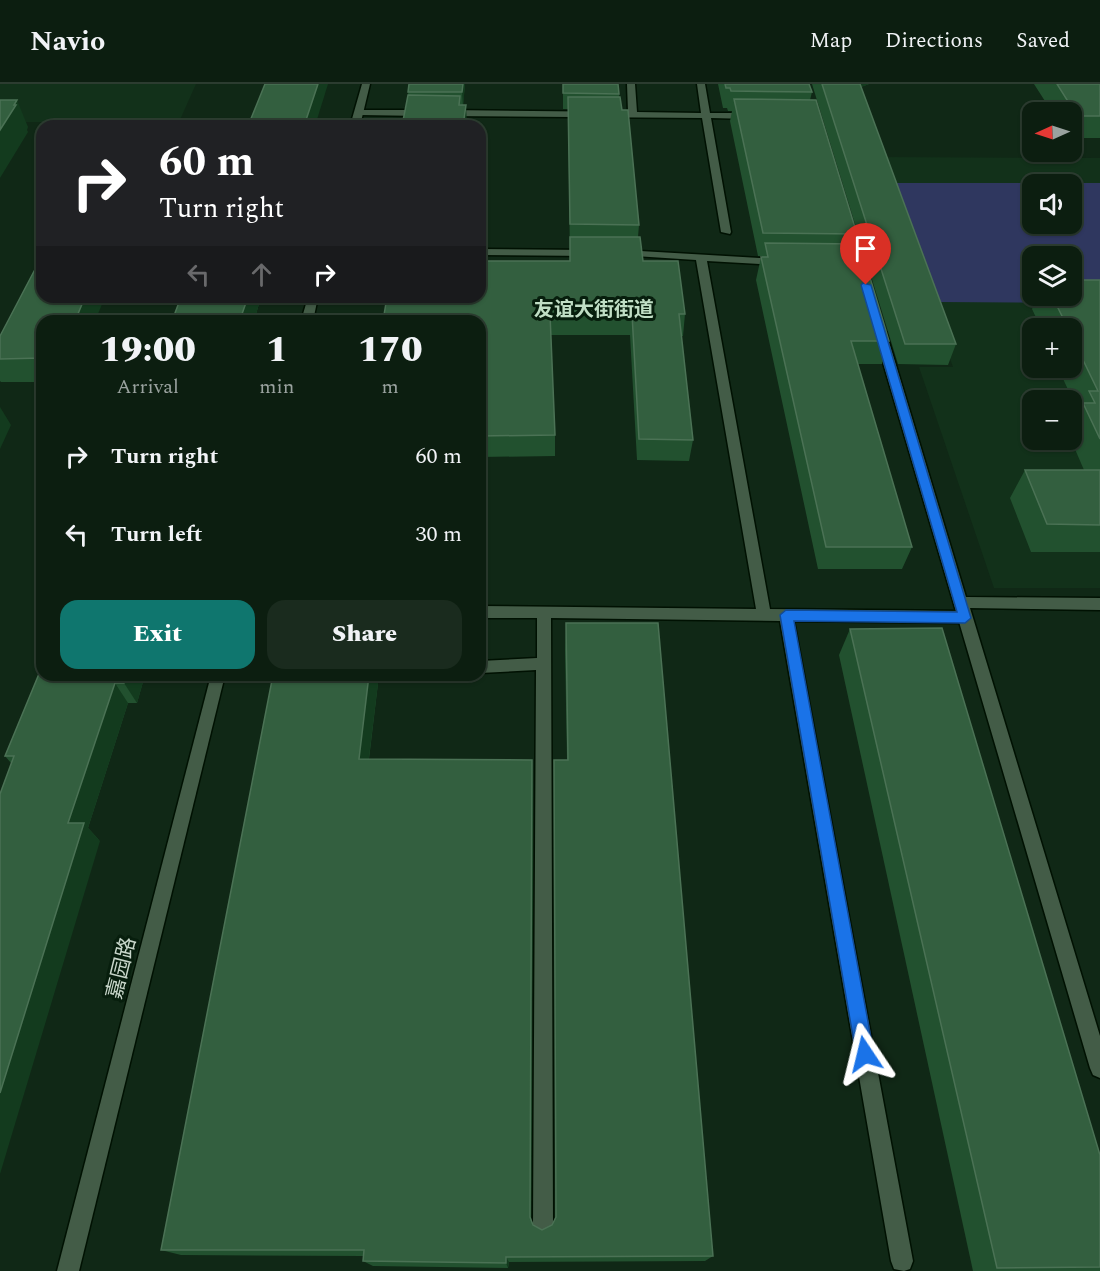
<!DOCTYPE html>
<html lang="en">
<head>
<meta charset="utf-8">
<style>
  body { margin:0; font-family:Spectral,"Noto Sans SC",serif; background:#1a2b1e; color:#f1f3f6; height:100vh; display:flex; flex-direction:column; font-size:22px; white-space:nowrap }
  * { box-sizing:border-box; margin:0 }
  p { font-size:20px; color:#9aa29f }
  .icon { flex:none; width:33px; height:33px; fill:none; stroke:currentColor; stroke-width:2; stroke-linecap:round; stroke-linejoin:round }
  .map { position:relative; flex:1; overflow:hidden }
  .sheet { position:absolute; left:36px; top:231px; width:450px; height:366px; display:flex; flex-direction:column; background:#0c1e10; border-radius:18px; box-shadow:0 2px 4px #0004,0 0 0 2px #2c3c30 }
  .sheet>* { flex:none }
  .top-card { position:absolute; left:36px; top:36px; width:450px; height:183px; border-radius:18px; box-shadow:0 2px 4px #0004,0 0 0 2px #2c3c30; background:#202124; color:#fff; overflow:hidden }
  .needle { width:39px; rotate:267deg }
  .fabs { position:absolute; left:1022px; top:18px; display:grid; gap:12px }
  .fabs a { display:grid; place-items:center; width:60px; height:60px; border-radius:12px; background:#0c1e10; box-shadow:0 2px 4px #0004,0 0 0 2px #2c3c30; font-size:30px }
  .pin { position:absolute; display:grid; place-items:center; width:51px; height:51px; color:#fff; margin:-62px -26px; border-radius:50% 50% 50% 0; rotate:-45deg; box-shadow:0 0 6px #0007 }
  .pin .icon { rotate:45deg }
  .me { position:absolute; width:66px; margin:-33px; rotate:350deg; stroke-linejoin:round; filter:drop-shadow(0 0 4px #0008) }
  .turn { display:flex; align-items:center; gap:21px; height:126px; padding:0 24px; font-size:27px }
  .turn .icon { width:78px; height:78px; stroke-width:2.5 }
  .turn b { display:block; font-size:42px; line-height:51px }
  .lanes { display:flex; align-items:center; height:57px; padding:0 24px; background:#0003; justify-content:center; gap:30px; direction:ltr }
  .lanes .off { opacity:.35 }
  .eta { display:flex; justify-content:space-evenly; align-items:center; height:102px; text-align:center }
  .eta b { font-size:36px; font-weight:800; line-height:42px }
  .primary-button { display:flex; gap:12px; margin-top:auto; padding:12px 24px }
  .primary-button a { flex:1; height:69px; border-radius:18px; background:#0f766e; color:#fff; font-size:24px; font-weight:800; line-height:69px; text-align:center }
  .primary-button a+a { background:#1a2b1e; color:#f1f3f6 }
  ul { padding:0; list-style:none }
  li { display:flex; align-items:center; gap:18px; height:78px; padding:0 24px }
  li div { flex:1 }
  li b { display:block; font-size:22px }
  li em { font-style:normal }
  header { display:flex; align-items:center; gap:36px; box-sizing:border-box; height:84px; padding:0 30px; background:#0c1e10; border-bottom:2px solid #2c3c30 }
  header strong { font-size:28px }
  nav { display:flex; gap:33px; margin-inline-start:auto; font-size:21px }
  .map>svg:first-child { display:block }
  .built { fill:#12311a; fill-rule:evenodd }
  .green { fill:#2f375f; fill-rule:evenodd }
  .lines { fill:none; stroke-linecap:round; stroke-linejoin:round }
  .lane-casing { stroke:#001102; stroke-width:3 }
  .street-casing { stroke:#001102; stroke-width:3 }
  .lane { fill:#435c47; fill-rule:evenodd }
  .street { fill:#435c47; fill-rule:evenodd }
  .wall { fill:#22512f }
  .shaded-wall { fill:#133b1e }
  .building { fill:#335f3f; stroke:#4b7255; stroke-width:1.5 }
  .route { fill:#1a73e8; stroke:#114b97; stroke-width:1.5 }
  .labels { text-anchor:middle; stroke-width:6; stroke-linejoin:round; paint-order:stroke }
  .far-district-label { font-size:20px; font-weight:bold; fill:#c0dec5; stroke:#071e0d }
  .near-street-label { font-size:21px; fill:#c8d6ca; stroke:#071e0d }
</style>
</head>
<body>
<header>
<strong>Navio</strong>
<nav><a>Map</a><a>Directions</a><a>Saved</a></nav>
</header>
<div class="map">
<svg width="1100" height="1187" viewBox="0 0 1100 1187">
  <rect width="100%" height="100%" fill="#102816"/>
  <g class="built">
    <path d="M 0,0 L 196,0 L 179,38 L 0,38 Z"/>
    <path d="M 876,73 L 1100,74 L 1100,504 L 994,504 L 919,283 L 953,283 ZM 1032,100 L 1071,100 L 1071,140 L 1032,140 ZM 1032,172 L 1071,172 L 1071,212 L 1032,212 ZM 1032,244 L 1071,244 L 1071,284 L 1032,284 ZM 1032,316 L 1071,316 L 1071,356 L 1032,356 Z"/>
  </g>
  <path class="green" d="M 893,99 L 1100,99 L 1100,219 L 937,218 ZM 1032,100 L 1071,100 L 1071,140 L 1032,140 ZM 1032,172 L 1071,172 L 1071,212 L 1032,212 Z"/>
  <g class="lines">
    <g class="lane-casing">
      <g id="lane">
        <path d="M 627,0 L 635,0 L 637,28 L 701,29 L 697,0 L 705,0 L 710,29 L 750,29 L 754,32 L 750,35 L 711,34 L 731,148 L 730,150 L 721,148 L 702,34 L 447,32 L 443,29 L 447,26 L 628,28 Z"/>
        <path d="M 356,26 L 423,26 L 427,29 L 423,32 L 359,31 L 356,30 Z"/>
        <path d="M 480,165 L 590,166 L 595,169 L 590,172 L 480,171 Z"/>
        <path d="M 623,166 L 778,175 L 783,178 L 778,181 L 707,177 L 770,525 L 965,527 L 970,529 L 972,533 L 970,537 L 965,539 L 794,537 L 913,1177 L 910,1185 L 904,1187 L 894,1185 L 891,1177 L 780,537 L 551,534 L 553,1140 L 550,1147 L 543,1150 L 536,1147 L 533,1140 L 536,586 L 480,589 L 480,577 L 537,574 L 537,534 L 480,534 L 480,522 L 756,525 L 696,176 L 619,171 L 619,167 Z"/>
      </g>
    </g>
    <g class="street-casing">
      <g id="street">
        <path d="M 362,0 L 370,0 L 360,42 L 350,42 Z"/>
        <path d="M 308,213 L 318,213 L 313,237 L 301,237 Z"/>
        <path d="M 880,245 L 886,248 L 966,513 L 1100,514 L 1100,526 L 970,524 L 1100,952 L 1100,994 L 1093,991 L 1090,984 L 874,248 Z"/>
        <path d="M 211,591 L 225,591 L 79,1187 L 57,1187 Z"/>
      </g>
    </g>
    <use href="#lane" class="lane"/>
    <use href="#street" class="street"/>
  </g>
  <g class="wall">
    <path d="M 409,0 L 465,0 L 463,21 L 408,11 Z"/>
    <path d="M 563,0 L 619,10 L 639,141 L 638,153 L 643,177 L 685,230 L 683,252 L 681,252 L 693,356 L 689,377 L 637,376 L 630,251 L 551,251 L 555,351 L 555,372 L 480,373 L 480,213 L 570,177 L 568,25 L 563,25 Z"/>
    <path d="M 718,0 L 809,0 L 812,8 L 810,16 L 857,150 L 854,160 L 889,257 L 882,280 L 858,280 L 912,463 L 902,485 L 818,485 L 756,196 L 761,173 L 762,173 L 762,172 L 758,172 L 730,37 L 732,27 L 728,27 L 727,24 L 723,24 Z"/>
    <path d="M 812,0 L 869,0 L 861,3 L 956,260 L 948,281 L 898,280 Z"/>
    <path d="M 1034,0 L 1100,0 L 1100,54 L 1073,54 L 1071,52 L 1071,28 L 1052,28 Z"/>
    <path d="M 1100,196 L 1100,468 L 1031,468 L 1010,414 L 1025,386 L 1084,386 L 1071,356 L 1071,340 L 1078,327 L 1058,284 L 1071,284 L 1071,244 L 1041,244 L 1032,225 L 1038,212 L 1071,212 Z"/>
    <path d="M 261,213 L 254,237 L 172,237 Z"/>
    <path d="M 42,237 L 42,298 L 1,298 L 0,297 L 0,252 Z"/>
    <path d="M 566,539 L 713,1172 L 705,1177 L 509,1178 L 508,1184 L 373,1182 L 363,1177 L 364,1172 L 181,1171 L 161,1166 L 379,591 L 369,675 L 533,699 L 531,1136 L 533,1141 L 542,1146 L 552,1141 L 555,1134 L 567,676 L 565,566 Z"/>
    <path d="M 850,545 L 1100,1071 L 1100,1187 L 973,1187 L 839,571 Z"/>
    <path d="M 39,585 L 145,591 L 137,619 L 128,619 L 88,744 L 100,757 L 11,679 L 5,672 L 40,587 Z"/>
  </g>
  <g class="shaded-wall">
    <path d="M 318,0 L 328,0 L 315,42 L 304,42 Z"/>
    <path d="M 463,0 L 465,0 L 463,24 L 462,8 Z"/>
    <path d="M 853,0 L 869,0 L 851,7 Z"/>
    <path d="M 17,16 L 28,43 L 27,46 L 28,48 L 0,94 L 0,46 Z"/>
    <path d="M 466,21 L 467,42 L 463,42 Z"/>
    <path d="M 85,213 L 105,213 L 95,237 L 75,237 Z"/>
    <path d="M 248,213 L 261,213 L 254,237 L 245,237 L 242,230 Z"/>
    <path d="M 235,230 L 238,237 L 233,237 Z"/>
    <path d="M 0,323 L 11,341 L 0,365 Z"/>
    <path d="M 126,591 L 145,591 L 137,619 L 124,599 Z"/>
    <path d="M 369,591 L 379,591 L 366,698 L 359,675 Z"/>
    <path d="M 115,599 L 128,619 L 88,744 L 100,757 L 0,1090 L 0,1009 L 68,739 Z"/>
    <path d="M 532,676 L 533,699 L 531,1140 L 530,1133 Z"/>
    <path d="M 506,1173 L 509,1178 L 508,1184 L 506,1179 Z"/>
  </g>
  <g class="building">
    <path d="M 265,0 L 318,0 L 304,42 L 248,42 Z"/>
    <path d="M 409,0 L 463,0 L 462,8 L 408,8 Z"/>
    <path d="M 563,0 L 618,0 L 619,10 L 563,9 Z"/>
    <path d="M 725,0 L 809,0 L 812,8 L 731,7 L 730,4 L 726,4 Z"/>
    <path d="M 822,0 L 860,0 L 956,260 L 905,260 Z"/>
    <path d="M 1057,0 L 1100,0 L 1100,32 L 1082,32 L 1079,27 L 1074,27 Z"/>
    <path d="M 408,11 L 460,12 L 459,21 L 466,21 L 463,42 L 402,42 Z"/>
    <path d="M 568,13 L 620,13 L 622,26 L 628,26 L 639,141 L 570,140 Z"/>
    <path d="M 734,15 L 816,16 L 857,150 L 763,149 Z"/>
    <path d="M 0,16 L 17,16 L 14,21 L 16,21 L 0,46 Z"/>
    <path d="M 570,153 L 640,153 L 643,177 L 678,177 L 685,230 L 679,230 L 693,356 L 639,355 L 632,230 L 550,230 L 555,351 L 480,352 L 480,237 L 383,237 L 387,213 L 480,213 L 480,177 L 570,177 Z"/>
    <path d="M 765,159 L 860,160 L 889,257 L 851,257 L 912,463 L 826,463 L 761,173 L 768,173 Z"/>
    <path d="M 42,172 L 42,213 L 85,213 L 75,237 L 42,237 L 42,274 L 0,275 L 0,252 Z"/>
    <path d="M 1071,196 L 1100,196 L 1100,355 L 1083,319 L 1095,319 L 1089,307 L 1098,307 L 1071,251 L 1071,244 L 1068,244 L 1052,212 L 1071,212 Z"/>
    <path d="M 181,213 L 248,213 L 242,230 L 235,230 L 233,237 L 172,237 Z"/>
    <path d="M 1025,386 L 1100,386 L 1100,441 L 1047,440 Z"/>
    <path d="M 566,539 L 658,539 L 713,1172 L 506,1173 L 506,1179 L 363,1177 L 364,1166 L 161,1166 L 273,591 L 369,591 L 359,675 L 532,676 L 530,1133 L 533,1141 L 542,1146 L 552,1141 L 556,1133 L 554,676 L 568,676 Z"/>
    <path d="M 942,544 L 1100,1071 L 1100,1183 L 997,1184 L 850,545 Z"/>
    <path d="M 42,576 L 42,591 L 126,591 L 124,599 L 115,599 L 68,739 L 84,739 L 0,1009 L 0,710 L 14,672 L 5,672 L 41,585 L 39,585 Z"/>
  </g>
  <path class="route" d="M 863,199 L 871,201 L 971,534 L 965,539 L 794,537 L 874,970 L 871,976 L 865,978 L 859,976 L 856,970 L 780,531 L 786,526 L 957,528 L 861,201 Z"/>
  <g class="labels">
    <g class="far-district-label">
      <text x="594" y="232">友谊大街街道</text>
    </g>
    <g class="near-street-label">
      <text transform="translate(121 884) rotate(-76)" y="7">嘉园路</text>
    </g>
  </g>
</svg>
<div class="fabs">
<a><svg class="needle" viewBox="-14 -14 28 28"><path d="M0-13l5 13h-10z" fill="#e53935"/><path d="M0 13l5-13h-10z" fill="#9aa29f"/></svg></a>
<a><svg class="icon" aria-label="sound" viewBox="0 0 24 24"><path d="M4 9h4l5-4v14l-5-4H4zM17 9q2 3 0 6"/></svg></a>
<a><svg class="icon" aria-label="layers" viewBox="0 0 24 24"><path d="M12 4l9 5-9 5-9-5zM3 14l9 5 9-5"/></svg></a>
<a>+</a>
<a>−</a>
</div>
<div class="pin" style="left:866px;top:201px;background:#d93025"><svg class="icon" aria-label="arrive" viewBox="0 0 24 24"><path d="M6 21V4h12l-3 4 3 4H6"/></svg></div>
<svg class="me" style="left:865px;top:970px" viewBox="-20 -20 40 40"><path d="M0-17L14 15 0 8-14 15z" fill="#1a73e8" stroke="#fff" stroke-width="4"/></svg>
<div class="top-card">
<div class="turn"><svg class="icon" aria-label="right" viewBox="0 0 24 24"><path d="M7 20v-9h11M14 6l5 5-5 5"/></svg><div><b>60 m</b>Turn right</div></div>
<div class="lanes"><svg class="icon off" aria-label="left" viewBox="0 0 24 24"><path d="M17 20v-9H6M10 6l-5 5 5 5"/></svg><svg class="icon off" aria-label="ahead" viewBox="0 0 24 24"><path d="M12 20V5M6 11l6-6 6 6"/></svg><svg class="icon" aria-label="right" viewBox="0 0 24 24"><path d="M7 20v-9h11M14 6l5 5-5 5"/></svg></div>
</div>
<section class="sheet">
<div class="eta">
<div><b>19:00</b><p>Arrival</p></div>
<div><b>1</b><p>min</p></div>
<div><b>170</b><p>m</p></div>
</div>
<ul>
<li><svg class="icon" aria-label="right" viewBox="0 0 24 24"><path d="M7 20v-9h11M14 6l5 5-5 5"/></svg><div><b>Turn right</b></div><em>60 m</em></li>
<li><svg class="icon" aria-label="left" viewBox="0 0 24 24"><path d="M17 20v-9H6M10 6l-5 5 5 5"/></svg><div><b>Turn left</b></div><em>30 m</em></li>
</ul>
<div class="primary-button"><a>Exit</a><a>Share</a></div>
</section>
</div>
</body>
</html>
